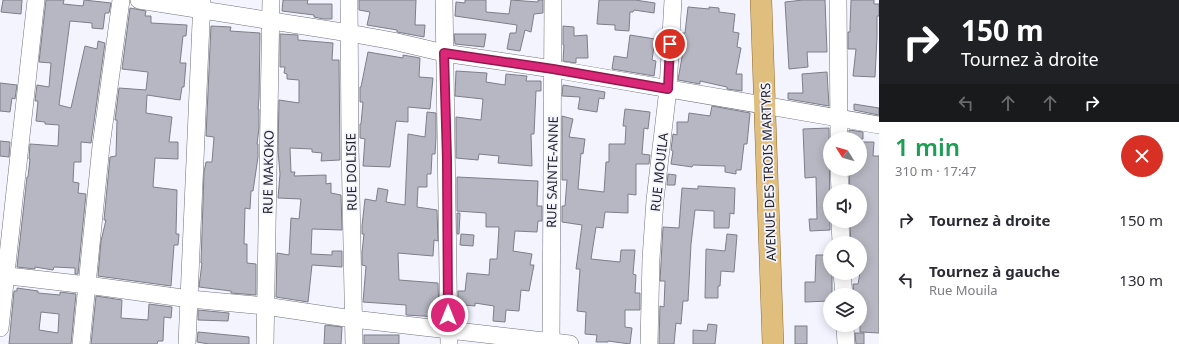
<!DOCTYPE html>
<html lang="fr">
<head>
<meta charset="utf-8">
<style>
  body { margin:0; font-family:"Noto Sans",sans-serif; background:#f2f2f3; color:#2b2b33; height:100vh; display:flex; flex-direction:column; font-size:15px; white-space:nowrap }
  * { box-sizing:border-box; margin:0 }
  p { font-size:13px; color:#7c7c81 }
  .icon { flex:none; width:22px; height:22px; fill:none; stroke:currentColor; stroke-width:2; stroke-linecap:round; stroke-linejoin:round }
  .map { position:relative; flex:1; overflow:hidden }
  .side { display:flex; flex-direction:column; background:#fff; width:300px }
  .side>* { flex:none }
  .top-card { background:#202124; color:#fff; overflow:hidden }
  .needle { width:26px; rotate:307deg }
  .tools { position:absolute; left:823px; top:132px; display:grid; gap:8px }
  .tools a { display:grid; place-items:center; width:44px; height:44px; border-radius:50%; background:#fff; box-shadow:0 2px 10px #0003; font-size:20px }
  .pin { position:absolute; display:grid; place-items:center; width:34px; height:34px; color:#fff; margin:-17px; border:2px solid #fff; border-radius:50%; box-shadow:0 1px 4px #0007 }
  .me { position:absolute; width:44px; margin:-22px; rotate:0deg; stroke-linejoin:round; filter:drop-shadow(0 0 3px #0008) }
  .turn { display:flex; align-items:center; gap:14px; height:84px; padding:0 16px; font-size:18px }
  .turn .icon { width:52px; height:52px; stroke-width:2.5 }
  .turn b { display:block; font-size:28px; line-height:34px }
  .lanes { display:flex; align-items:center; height:38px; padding:0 16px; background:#0003; justify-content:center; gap:20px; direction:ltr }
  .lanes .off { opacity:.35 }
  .round { display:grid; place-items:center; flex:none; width:42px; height:42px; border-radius:21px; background:#f2f2f3 }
  .headline { display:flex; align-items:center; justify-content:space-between; height:68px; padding:0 16px }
  h1 { font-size:24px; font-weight:600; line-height:30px; color:#1e9e55 }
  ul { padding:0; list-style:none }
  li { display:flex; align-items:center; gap:12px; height:60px; padding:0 16px }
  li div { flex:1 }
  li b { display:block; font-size:15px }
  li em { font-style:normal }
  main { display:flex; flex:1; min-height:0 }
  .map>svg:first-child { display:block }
  .building { fill:#b6b7c2; stroke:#7d7e88; fill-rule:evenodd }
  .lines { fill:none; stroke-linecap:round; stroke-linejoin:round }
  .minor-casing { stroke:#71727c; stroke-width:18 }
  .major-casing { stroke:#906b26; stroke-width:22 }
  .minor { stroke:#fff; stroke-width:17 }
  .major { stroke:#e0be7d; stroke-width:21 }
  .route-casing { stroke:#8e194d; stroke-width:10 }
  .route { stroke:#db2777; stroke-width:7 }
  .labels { text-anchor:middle; stroke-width:3.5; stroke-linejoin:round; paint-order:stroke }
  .street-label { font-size:13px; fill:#212125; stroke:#f3f4ff }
</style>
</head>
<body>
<main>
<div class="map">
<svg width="879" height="344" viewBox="0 0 879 344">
  <rect width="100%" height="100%" fill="#f3f4ff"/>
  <g class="building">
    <path d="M 3,0 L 22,0 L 21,14 L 1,12 Z"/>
    <path d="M 46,0 L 64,0 L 63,4 L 83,6 L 84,0 L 111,3 L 109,13 L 105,13 L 103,29 L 92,28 L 92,23 L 70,21 L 59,105 L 71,108 L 85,46 L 97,49 L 98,41 L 105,43 L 91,143 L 81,142 L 81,162 L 74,162 L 73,182 L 79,183 L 78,193 L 86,194 L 78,274 L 75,274 L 75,268 L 54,267 L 53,270 L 35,267 L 35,269 L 17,267 L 27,177 L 28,177 L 30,159 L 29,159 L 30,144 L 58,146 L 59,125 L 45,124 L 45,122 L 36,121 L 38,101 L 35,101 L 37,85 L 49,87 L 51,63 L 39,62 Z"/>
    <path d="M 283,0 L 308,0 L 307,4 L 332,4 L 332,19 L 324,19 L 314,17 L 314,15 L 282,11 Z"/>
    <path d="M 359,0 L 416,0 L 415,25 L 425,25 L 424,37 L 397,32 L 397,30 L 367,25 L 370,12 L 359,10 Z"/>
    <path d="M 465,0 L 486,0 L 486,12 L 509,14 L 511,0 L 538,2 L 538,0 L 543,0 L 543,13 L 534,14 L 531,32 L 525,30 L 520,51 L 507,49 L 510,33 L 516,33 L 517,25 L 455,16 L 456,2 L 465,3 Z"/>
    <path d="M 599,0 L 635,0 L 655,3 L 654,13 L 634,10 L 633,12 L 630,12 L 629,31 L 615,30 L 615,25 L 597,24 Z"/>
    <path d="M 803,0 L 825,0 L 827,52 L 807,52 L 808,67 L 789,69 L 785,2 Z"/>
    <path d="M 851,0 L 874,0 L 874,4 L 879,4 L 879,16 L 877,16 L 877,37 L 875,77 L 853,76 L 856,49 L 848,49 L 848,32 L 850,32 L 850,28 Z"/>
    <path d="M 688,7 L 709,9 L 709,7 L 719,8 L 719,12 L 735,14 L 733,32 L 739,33 L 737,47 L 741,48 L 736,74 L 742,74 L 742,91 L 727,89 L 727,87 L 700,81 L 700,84 L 678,80 L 684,46 L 680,46 L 681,33 L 685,33 Z"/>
    <path d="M 130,8 L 146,11 L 145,16 L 151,16 L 151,23 L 187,25 L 186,36 L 183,36 L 180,63 L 186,63 L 184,87 L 182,87 L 180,100 L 147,95 L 146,113 L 172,117 L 169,142 L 178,142 L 178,159 L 155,158 L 153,187 L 177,190 L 176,234 L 179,234 L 178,245 L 174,245 L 171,286 L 98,276 L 101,241 L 106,220 L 104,220 L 110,157 L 116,156 L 117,120 L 115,120 L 119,88 L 146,90 L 148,72 L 122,69 Z"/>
    <path d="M 211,26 L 231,27 L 230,31 L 260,33 L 259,98 L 258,109 L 259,109 L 259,128 L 257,144 L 258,144 L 258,157 L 253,191 L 251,191 L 250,209 L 245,208 L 244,244 L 247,244 L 247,263 L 256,264 L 256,295 L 231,293 L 231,291 L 199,287 L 202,263 L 201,263 L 204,172 L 206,162 L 212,162 L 214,137 L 206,136 Z"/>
    <path d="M 563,26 L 574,27 L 574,36 L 587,35 L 588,58 L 576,58 L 576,63 L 563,61 L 564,45 L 563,45 Z"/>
    <path d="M 280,34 L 298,35 L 298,40 L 333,43 L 332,60 L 339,60 L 340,160 L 321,161 L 322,153 L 312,152 L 312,149 L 290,148 L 291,172 L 295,172 L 294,176 L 326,175 L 326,184 L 331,183 L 331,193 L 341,195 L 342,230 L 312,229 L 311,254 L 332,255 L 332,251 L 342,251 L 342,267 L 312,265 L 308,302 L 276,297 L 277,253 L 289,255 L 291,218 L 299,219 L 301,199 L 278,198 L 280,174 L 278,151 L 279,100 L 299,103 L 299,80 L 287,79 L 287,74 L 284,73 L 285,67 L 280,67 Z"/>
    <path d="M 454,34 L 486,34 L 484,47 L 455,44 Z"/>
    <path d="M 630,35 L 655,39 L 652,60 L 656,61 L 654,76 L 612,69 L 614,56 L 627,58 Z"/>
    <path d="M 368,52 L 403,58 L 403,55 L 420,58 L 419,77 L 433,78 L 430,109 L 408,107 L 408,122 L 396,121 L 390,167 L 363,166 L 365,139 L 360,138 L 360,124 L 361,124 L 363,102 L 360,102 L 360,87 L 361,87 Z"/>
    <path d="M 456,71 L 487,73 L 486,82 L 505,85 L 506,74 L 527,76 L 526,81 L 541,81 L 541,91 L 536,91 L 534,134 L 531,134 L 532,166 L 498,163 L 499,156 L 479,154 L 478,160 L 456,158 L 456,117 L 481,120 L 483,99 L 455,96 Z"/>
    <path d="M 827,72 L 829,106 L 788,99 L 788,93 L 803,93 L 802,74 Z"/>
    <path d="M 0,83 L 17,85 L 15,99 L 12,98 L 10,112 L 0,111 Z"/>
    <path d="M 563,85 L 605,92 L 604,99 L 599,98 L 597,112 L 578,109 L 580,97 L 562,96 Z"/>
    <path d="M 854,104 L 879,108 L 879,115 L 854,110 Z"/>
    <path d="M 712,106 L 750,113 L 747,144 L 744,144 L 741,170 L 736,170 L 736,174 L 725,172 L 725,166 L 693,165 L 692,167 L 671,164 L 673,151 L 671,150 L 673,134 L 677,135 L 677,122 L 688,122 L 689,113 L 710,116 Z"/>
    <path d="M 625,109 L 650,112 L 648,129 L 644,128 L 642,154 L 650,155 L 649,164 L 636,164 L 636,195 L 628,194 L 628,213 L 605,212 L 603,228 L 596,227 L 591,259 L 620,262 L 621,250 L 635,250 L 633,274 L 636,275 L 635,293 L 640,293 L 640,310 L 625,310 L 625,327 L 632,328 L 630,344 L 608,341 L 608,342 L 596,342 L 597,335 L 585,334 L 586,312 L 577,311 L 580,269 L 576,269 L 582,225 L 562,222 L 562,206 L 565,206 L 567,180 L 562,180 L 562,116 L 573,119 L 569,137 L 585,139 L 583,154 L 581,153 L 578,189 L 604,192 L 606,162 L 609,162 L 609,144 L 625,144 L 626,126 L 623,126 Z"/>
    <path d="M 427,112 L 436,113 L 436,138 L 435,154 L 432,154 L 431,174 L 427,174 L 427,187 L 418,187 L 417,207 L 437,210 L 438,241 L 434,240 L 433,256 L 398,253 L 399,280 L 438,283 L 439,317 L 406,315 L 406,305 L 363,302 L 366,266 L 362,265 L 362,252 L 364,234 L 362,234 L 362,226 L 365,199 L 376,201 L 378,188 L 388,190 L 386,202 L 405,205 L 408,134 L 425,137 Z"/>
    <path d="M 829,128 L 830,230 L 810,231 L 809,219 L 817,219 L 816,177 L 805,178 L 803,129 Z"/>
    <path d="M 849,130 L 863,132 L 863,139 L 849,139 Z"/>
    <path d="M 0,141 L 10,142 L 9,157 L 0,156 Z"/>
    <path d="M 861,142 L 874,142 L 873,156 L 879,156 L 879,333 L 860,332 L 860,295 L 854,295 L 853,284 L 858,284 L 860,273 L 860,243 L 851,243 L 850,226 L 852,226 L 852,221 L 860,221 L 860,191 L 850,191 L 849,169 L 860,169 Z"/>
    <path d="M 668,174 L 676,175 L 675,185 L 667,185 Z"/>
    <path d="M 457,177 L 538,181 L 537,206 L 542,206 L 542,221 L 538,221 L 537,232 L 515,231 L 513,251 L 532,254 L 530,265 L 534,265 L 529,291 L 521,290 L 519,311 L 506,310 L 505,322 L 493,321 L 494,306 L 475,303 L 475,306 L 464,305 L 464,322 L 459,321 L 458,291 L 465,291 L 467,273 L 489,275 L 490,259 L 497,259 L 499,227 L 486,227 L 486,213 L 457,211 Z"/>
    <path d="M 698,186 L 735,188 L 734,214 L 730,213 L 729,228 L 714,228 L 714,211 L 695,210 L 691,244 L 688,301 L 683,301 L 681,324 L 676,323 L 674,344 L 659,344 L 660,306 L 664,307 L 665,281 L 660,281 L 663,227 L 679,228 L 682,188 L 698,189 Z"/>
    <path d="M 457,213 L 460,213 L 459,234 L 457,234 Z"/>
    <path d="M 461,234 L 474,235 L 473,246 L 460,245 Z"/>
    <path d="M 727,234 L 737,235 L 734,272 L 721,271 L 720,286 L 718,286 L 718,298 L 705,298 L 706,249 L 725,251 Z"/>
    <path d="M 816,255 L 830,255 L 830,273 L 832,273 L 832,295 L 830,295 L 830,301 L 805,302 L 805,282 L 815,282 Z"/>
    <path d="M 17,288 L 38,291 L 38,293 L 60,295 L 60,292 L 76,294 L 71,344 L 9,344 L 14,291 L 17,291 ZM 41,312 L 59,314 L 58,333 L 39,330 Z"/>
    <path d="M 96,296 L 122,300 L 121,318 L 148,320 L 149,304 L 172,307 L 171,318 L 164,317 L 163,341 L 158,341 L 157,344 L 91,344 Z"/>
    <path d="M 198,310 L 229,313 L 228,321 L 198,320 Z"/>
    <path d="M 708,324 L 717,325 L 715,344 L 693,344 L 693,330 L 707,331 Z"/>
    <path d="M 325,325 L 342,327 L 341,344 L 324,344 Z"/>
    <rect x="795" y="326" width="12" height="18"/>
    <path d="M 198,332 L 249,337 L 249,344 L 209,344 L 197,342 Z"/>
    <path d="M 855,333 L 864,333 L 864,344 L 856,344 Z"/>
    <rect x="364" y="335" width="35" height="9"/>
  </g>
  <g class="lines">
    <g class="minor-casing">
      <g id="minor">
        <path d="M 139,0 L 349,33 L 393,41 L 444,53 L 553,69 L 879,125"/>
        <path d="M 349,0 L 350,145 L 354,344"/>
        <path d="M 444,0 L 449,344"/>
        <path d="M 838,0 L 839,139"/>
        <path d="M 839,169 L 840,191"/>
        <path d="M 840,221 L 841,243"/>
        <path d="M 842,273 L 844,295"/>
        <path d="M 0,275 L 87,285 L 190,299 L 265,306 L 353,319 L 570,344"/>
        <path d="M 845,325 L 846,344"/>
        <path d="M 0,328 L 36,0"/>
        <path d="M 81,344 L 101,146 L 121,0"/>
        <path d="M 187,344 L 202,0"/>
        <path d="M 265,344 L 271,0"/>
        <path d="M 551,344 L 553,0"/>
        <path d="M 649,344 L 651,259 L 655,200 L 668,89 L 673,0"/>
      </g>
    </g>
    <g class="major-casing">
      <path id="major" d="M 761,0 L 773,344"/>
    </g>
    <use href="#minor" class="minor"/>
    <use href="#major" class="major"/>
  </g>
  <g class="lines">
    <g class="route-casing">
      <path id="route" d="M 448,315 L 447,160 L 444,53 L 553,69 L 668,89 L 670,44"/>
    </g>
    <use href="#route" class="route"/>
  </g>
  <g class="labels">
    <g class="street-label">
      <text transform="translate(268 172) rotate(-89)" y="5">RUE MAKOKO</text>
      <text transform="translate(351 172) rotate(-91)" y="5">RUE DOLISIE</text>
      <text transform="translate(552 172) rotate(-89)" y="5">RUE SAINTE-ANNE</text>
      <text transform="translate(659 172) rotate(-84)" y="5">RUE MOUILA</text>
      <text transform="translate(768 172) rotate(-92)" y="5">AVENUE DES TROIS MARTYRS</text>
    </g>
  </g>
</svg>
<div class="tools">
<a><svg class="needle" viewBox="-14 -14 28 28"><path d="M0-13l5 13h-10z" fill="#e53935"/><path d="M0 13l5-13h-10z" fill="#7c7c81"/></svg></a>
<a><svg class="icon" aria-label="sound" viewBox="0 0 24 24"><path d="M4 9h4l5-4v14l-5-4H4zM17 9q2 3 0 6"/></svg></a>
<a><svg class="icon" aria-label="search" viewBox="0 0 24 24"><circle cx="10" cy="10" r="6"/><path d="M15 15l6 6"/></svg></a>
<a><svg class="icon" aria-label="layers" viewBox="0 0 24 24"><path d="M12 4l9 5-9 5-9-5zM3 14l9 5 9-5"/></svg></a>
</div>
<div class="pin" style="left:670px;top:44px;background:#d93025"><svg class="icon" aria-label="arrive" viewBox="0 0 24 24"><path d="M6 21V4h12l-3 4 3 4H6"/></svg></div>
<svg class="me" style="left:448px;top:315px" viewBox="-20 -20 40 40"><circle r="17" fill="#db2777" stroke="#fff" stroke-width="3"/><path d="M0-11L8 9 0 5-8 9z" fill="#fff"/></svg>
</div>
<section class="side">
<div class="top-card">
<div class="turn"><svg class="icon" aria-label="right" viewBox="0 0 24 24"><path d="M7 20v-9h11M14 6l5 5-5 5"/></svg><div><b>150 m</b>Tournez à droite</div></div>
<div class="lanes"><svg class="icon off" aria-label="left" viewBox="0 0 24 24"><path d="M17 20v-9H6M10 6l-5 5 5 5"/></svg><svg class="icon off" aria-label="ahead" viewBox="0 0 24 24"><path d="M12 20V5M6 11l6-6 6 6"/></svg><svg class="icon off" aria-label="ahead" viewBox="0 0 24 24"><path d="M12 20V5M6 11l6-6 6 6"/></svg><svg class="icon" aria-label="right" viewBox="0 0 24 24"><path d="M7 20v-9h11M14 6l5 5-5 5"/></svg></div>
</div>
<div class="headline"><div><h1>1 min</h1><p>310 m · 17:47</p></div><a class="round" style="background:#d93025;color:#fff"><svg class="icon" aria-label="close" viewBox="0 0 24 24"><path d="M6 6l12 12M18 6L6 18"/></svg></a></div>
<ul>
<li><svg class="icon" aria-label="right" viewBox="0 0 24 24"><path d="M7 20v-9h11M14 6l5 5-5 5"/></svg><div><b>Tournez à droite</b></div><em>150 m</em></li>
<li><svg class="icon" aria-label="left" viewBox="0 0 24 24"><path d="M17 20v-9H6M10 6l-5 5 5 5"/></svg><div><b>Tournez à gauche</b><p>Rue Mouila</p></div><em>130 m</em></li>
</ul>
</section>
</main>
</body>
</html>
